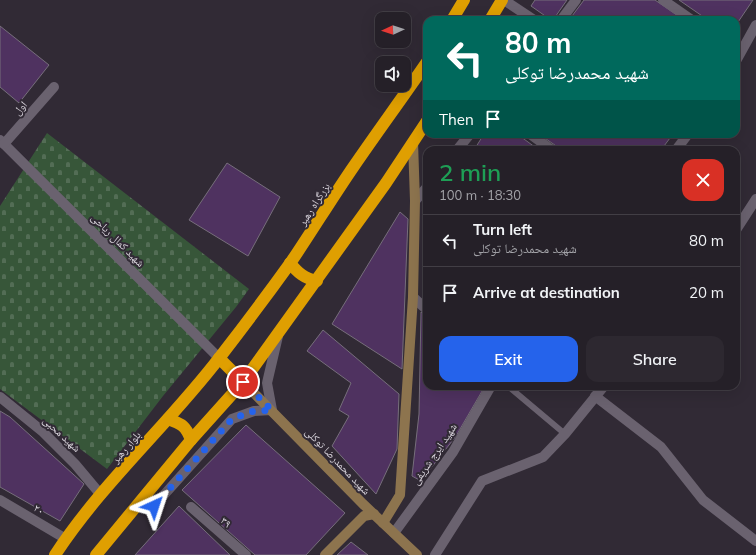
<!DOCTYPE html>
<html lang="en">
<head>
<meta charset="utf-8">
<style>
  body { margin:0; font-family:Mulish,"Noto Naskh Arabic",sans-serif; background:#2d2830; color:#f1f3f6; height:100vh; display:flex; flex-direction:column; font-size:15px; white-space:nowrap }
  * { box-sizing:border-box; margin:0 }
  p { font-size:13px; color:#a3a3a8 }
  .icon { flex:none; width:22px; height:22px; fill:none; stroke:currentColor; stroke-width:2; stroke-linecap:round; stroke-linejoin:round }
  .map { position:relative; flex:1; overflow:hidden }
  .side { position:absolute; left:423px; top:146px; width:317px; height:244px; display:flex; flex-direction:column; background:#252028; border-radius:12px; box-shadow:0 4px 16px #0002,0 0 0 1px #423e45 }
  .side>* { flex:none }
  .hud { position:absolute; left:423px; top:16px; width:317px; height:122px; border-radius:12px; box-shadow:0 4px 16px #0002,0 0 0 1px #423e45; background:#00695c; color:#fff; overflow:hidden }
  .needle { width:26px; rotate:267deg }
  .controls { position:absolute; left:375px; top:12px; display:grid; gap:8px }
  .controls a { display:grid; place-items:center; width:36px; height:36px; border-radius:8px; background:#252028; box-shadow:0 4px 16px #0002,0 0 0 1px #423e45; font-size:20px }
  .pin { position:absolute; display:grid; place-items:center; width:34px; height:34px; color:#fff; margin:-17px; border:2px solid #fff; border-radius:50%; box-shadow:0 1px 4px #0007 }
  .me { position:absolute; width:44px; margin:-22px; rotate:42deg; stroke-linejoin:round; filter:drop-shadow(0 0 3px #0008) }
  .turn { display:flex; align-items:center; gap:14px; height:84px; padding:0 16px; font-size:18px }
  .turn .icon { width:52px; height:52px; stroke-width:2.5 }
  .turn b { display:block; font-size:28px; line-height:34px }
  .then { display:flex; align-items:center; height:38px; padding:0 16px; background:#0003; gap:8px; font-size:15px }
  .round { display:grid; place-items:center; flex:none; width:42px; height:42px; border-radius:12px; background:#2d2830 }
  .summary { display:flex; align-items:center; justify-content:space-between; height:68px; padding:0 16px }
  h1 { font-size:24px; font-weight:600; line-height:30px; color:#1e9e55 }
  .primary-button { display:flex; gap:8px; margin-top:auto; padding:8px 16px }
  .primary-button a { flex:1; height:46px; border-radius:12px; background:#2563eb; color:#fff; font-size:16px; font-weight:600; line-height:46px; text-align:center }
  .primary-button a+a { background:#2d2830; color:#f1f3f6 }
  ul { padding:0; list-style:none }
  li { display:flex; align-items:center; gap:12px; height:52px; padding:0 16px; border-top:1px solid #423e45 }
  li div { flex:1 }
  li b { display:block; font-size:15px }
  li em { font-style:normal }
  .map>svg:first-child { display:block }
  .cemetery { fill:url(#cemetery-stones) }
  .building { fill:#4f3260; stroke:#766e7b }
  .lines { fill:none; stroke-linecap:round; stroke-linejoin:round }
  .lane { stroke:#6a626f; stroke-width:6 }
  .street { stroke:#6a626f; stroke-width:10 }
  .secondary { stroke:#8d744e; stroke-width:10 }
  .highway { stroke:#df9f01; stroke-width:12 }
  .route { stroke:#2563eb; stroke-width:7; stroke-dasharray:0 12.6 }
  .labels { text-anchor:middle; stroke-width:4; stroke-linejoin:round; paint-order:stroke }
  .street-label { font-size:11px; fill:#d9d4dc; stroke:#312a35 }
</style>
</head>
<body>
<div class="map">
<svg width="756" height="555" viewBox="0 0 756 555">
  <defs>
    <pattern id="cemetery-stones" width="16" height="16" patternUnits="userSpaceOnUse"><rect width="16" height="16" fill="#375639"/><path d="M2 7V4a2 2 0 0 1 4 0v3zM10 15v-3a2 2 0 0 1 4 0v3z" fill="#536d55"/></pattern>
  </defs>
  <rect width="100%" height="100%" fill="#312a35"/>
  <path class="cemetery" d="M 47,133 L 249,289 L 236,307 L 163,396 L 107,469 L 0,389 L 0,206 Z"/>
  <g class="building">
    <path d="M 535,0 L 567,0 L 553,20 L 551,20 L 531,6 Z"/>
    <path d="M 584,0 L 655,0 L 684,20 L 569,20 Z"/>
    <path d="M 679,0 L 753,0 L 736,25 L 736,20 L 708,20 Z"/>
    <path d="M 0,26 L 49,65 L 19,103 L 0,87 Z"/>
    <path d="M 484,134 L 517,134 L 539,150 L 474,150 Z"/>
    <path d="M 539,134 L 673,134 L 661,150 L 562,150 Z"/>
    <path d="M 227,163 L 280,197 L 248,256 L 189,220 Z"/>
    <path d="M 427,207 L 427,299 L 424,297 Z"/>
    <path d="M 400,212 L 408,219 L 402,369 L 332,324 Z"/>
    <path d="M 421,312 L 427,317 L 427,386 L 485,386 L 456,436 L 421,481 L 412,476 L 419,414 Z"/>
    <path d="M 323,330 L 399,394 L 397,449 L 376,494 L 332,446 L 349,416 L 339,410 L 351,383 L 307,351 Z"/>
    <path d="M 0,411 L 10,417 L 84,484 L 60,521 L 0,487 Z"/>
    <path d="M 246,425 L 345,513 L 306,555 L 255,555 L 182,490 Z"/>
    <path d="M 179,506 L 230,555 L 135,555 Z"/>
    <path d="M 351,542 L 368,555 L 337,555 Z"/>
  </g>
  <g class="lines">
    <path class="lane" d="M 508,386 L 565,434"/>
    <g class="street">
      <path d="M 504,0 L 534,20"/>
      <path d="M 663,0 L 692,20"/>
      <path d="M 561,20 L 576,0"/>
      <path d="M 736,61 L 756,25"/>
      <path d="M 530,134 L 552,150"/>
      <path d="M 0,140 L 219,358"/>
      <path d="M 4,144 L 54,87"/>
      <path d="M 457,150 L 470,134"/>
      <path d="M 676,150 L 688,134"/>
      <path d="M 415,201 L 427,187"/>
      <path d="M 736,230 L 756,199"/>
      <path d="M 413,297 L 427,310"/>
      <path d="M 595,396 L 661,447 L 703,500 L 756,541"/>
      <path d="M 0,397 L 42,431 L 75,464 L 101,495"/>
      <path d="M 0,500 L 66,539"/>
      <path d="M 137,507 L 154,506 L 232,419 L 254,411 L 272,410 L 267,383 L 278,336"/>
      <path d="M 191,507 L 246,555"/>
      <path d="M 394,533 L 453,452 L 491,386"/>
      <path d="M 435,555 L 482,481 L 543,457 L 565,434 L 604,386"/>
    </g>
    <g class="secondary">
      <path d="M 243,382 L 363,504 L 417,555"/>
      <path d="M 383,523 L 400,495 L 413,297 L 415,201 L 413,142"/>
      <path d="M 325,555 L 364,516 L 374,514"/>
    </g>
    <g class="highway">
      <path d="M 452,20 L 464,0"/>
      <path d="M 490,20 L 502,0"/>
      <path d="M 290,263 C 298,273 304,278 317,281"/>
      <path d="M 219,358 L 243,382"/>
      <path d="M 168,419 C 182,424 186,426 191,440"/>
      <path d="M 55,555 C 102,483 168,425 220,357 C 244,326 268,294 291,262 C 312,231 332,198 354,166 C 378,131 403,97 427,62"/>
      <path d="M 96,555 L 191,440 L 243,382 L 386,183 L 427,121"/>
    </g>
  </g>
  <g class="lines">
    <path class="route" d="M 154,506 L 232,419 L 254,411 L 272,410 L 243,382"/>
  </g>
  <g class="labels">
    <g class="street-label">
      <text transform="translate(20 108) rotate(-49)" y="4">اول</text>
      <text transform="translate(314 204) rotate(-57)" y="4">بزرگراه رهبر</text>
      <text transform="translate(118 240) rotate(45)" y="4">شهید کمال ریاحی</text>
      <text transform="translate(62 434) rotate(43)" y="4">شهید محبی</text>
      <text transform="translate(126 447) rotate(-49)" y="4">بلوار رهبر</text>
      <text transform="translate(434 454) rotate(-56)" y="4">شهید ایرج شریفی</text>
      <text transform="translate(338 461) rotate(46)" y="4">شهید محمدرضا توکلی</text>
      <text transform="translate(39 509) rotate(31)" y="4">۲۰</text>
      <text transform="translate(226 522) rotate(41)" y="4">۳۹</text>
    </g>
  </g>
</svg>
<div class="controls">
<a><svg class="needle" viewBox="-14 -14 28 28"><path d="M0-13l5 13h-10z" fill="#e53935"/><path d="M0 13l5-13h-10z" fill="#a3a3a8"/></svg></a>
<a><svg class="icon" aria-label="sound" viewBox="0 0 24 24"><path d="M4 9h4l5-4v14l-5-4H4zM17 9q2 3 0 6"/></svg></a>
</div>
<div class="pin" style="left:243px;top:382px;background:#d93025"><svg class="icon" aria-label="arrive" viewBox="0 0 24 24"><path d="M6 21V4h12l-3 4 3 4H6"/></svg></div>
<svg class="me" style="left:154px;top:506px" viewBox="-20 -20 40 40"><path d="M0-17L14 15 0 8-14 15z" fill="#2563eb" stroke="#fff" stroke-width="4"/></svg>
<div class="hud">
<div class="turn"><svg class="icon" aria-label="left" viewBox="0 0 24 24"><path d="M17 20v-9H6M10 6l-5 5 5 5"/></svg><div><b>80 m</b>شهید محمدرضا توکلی</div></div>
<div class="then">Then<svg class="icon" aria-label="arrive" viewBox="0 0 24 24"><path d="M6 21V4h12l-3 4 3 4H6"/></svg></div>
</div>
<section class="side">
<div class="summary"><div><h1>2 min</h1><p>100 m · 18:30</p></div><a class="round" style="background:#d93025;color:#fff"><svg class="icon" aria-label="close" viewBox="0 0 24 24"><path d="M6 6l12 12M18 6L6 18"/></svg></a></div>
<ul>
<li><svg class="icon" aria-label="left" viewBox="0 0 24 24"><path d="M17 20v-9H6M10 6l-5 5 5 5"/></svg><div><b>Turn left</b><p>شهید محمدرضا توکلی</p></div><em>80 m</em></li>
<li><svg class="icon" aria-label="arrive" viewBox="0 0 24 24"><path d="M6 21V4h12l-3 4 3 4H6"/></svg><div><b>Arrive at destination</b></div><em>20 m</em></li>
</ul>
<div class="primary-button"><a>Exit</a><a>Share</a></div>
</section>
</div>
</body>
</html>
